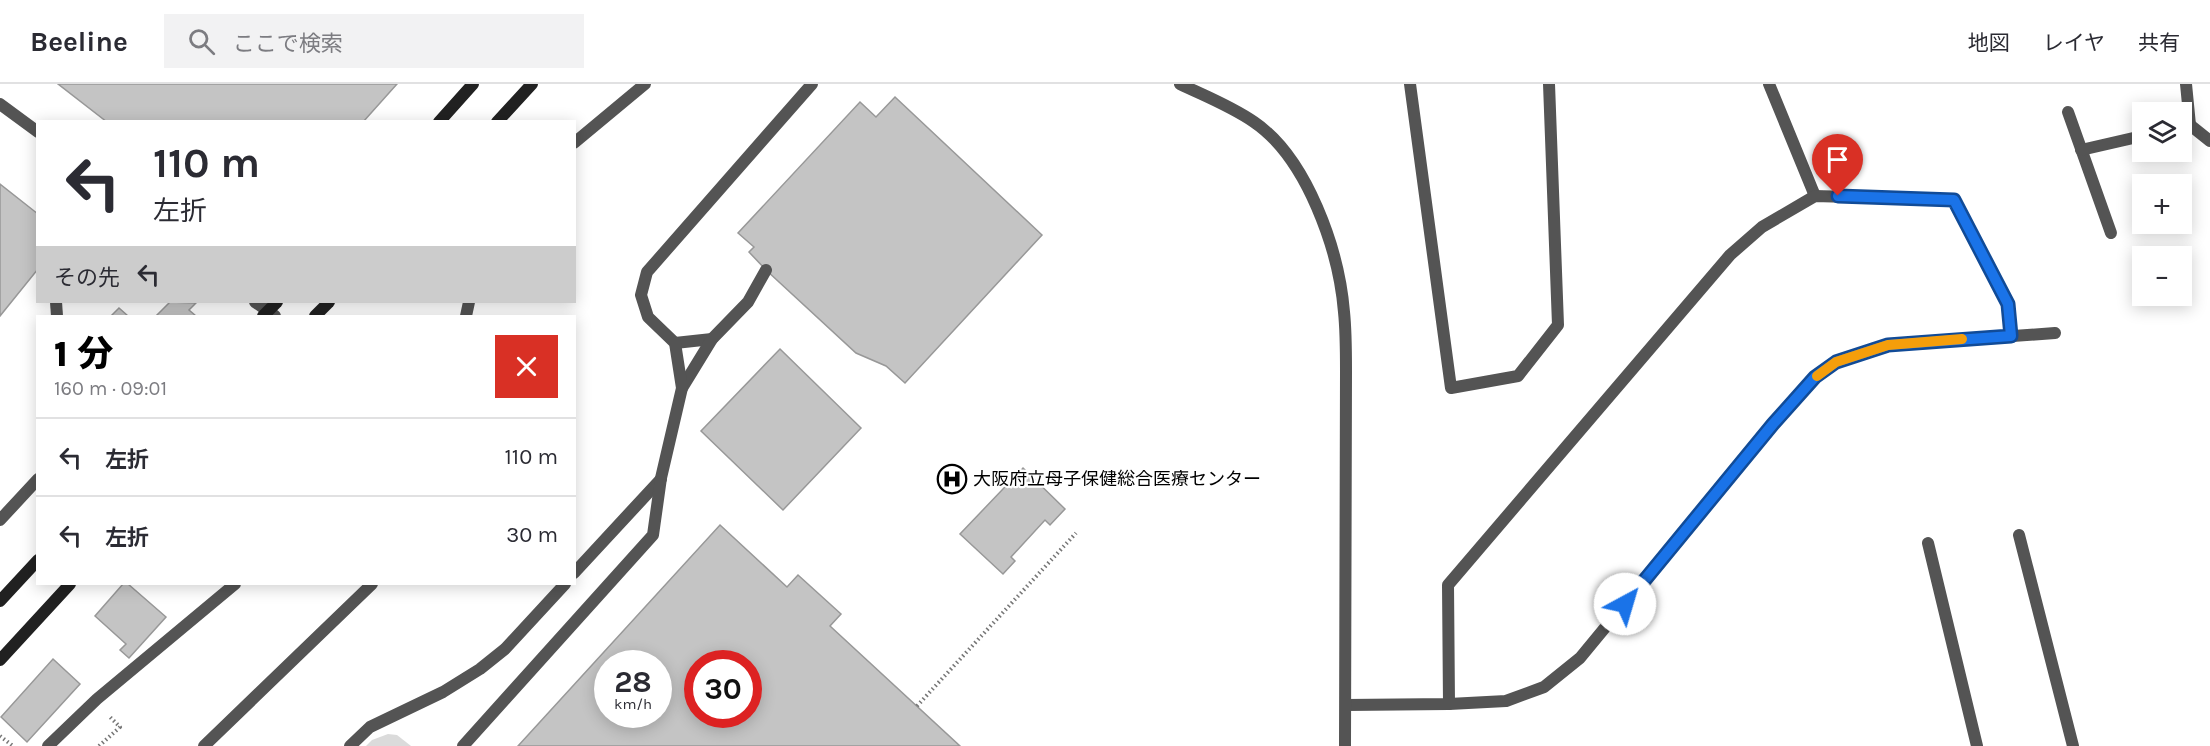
<!DOCTYPE html>
<html lang="ja">
<head>
<meta charset="utf-8">
<style>
  body { margin:0; font-family:Karla,"Noto Sans JP",sans-serif; background:#f2f2f3; color:#2b2b33; height:100vh; display:flex; flex-direction:column; font-size:22px; white-space:nowrap }
  * { box-sizing:border-box; margin:0 }
  p { font-size:20px; color:#7c7c81 }
  .icon { flex:none; width:33px; height:33px; fill:none; stroke:currentColor; stroke-width:2; stroke-linecap:round; stroke-linejoin:round }
  .map { position:relative; flex:1; overflow:hidden }
  .details { position:absolute; left:36px; top:231px; width:540px; height:270px; display:flex; flex-direction:column; background:#fff; border-radius:0px; box-shadow:0 3px 15px #0003 }
  .details>* { flex:none }
  .hud { position:absolute; left:36px; top:36px; width:540px; height:183px; border-radius:0px; box-shadow:0 3px 15px #0003; background:#fff; color:#2b2b33; overflow:hidden }
  .tools { position:absolute; left:2132px; top:18px; display:grid; gap:12px }
  .tools a { display:grid; place-items:center; width:60px; height:60px; border-radius:0px; background:#fff; box-shadow:0 3px 15px #0003; font-size:30px }
  .speed { position:absolute; left:594px; top:566px; display:flex; gap:12px; font-size:30px; font-weight:700; text-align:center }
  .speed>* { display:grid; place-content:center; width:78px; height:78px; border-radius:50%; background:#fff; box-shadow:0 3px 15px #0003; line-height:1 }
  .speed small { font-size:15px; font-weight:400 }
  .speed .limit { border:9px solid #d22; background:#fff; color:#111 }
  .pin { position:absolute; display:grid; place-items:center; width:51px; height:51px; color:#fff; margin:-62px -26px; border-radius:50% 50% 50% 0; rotate:-45deg; box-shadow:0 0 6px #0007 }
  .pin .icon { rotate:45deg }
  .me { position:absolute; width:66px; margin:-33px; rotate:39deg; stroke-linejoin:round; filter:drop-shadow(0 0 4px #0008) }
  .turn { display:flex; align-items:center; gap:21px; height:126px; padding:0 18px; font-size:27px }
  .turn .icon { width:78px; height:78px; stroke-width:2.5 }
  .turn b { display:block; font-size:42px; line-height:51px }
  .then { display:flex; align-items:center; height:57px; padding:0 18px; background:#0003; gap:12px; font-size:22px }
  .round { display:grid; place-items:center; flex:none; width:63px; height:63px; border-radius:0px; background:#f2f2f3 }
  .overview { display:flex; align-items:center; justify-content:space-between; height:102px; padding:0 18px }
  h1 { font-size:36px; font-weight:800; line-height:45px; color:#000 }
  ul { padding:0; list-style:none }
  li { display:flex; align-items:center; gap:18px; height:78px; padding:0 18px; border-top:2px solid #e1e1e2 }
  li div { flex:1 }
  li b { display:block; font-size:22px }
  li em { font-style:normal }
  header { display:flex; align-items:center; gap:36px; box-sizing:border-box; height:84px; padding:0 30px; background:#fff; border-bottom:2px solid #e1e1e2 }
  header strong { font-size:28px }
  nav { display:flex; gap:33px; margin-inline-start:auto; font-size:21px }
  .search { width:420px; height:54px; background:#f2f2f3; display:flex; align-items:center; gap:15px; box-sizing:border-box; padding:0 21px; border-radius:0px; color:#7c7c81; font-size:22px }
  .map>svg:first-child { display:block }
  .green { fill:#dbdbdb }
  .building { fill:#c4c4c4; stroke:#989898; stroke-width:1.5; fill-rule:evenodd }
  .lines { fill:none; stroke-linecap:round; stroke-linejoin:round }
  .path { stroke:#767676; stroke-width:4; stroke-dasharray:1.5 3; stroke-linecap:butt }
  .service { stroke:#545454; stroke-width:12 }
  .minor { stroke:#545454; stroke-width:12 }
  .tertiary { stroke:#545454; stroke-width:12 }
  .secondary { stroke:#212121; stroke-width:12 }
  .route-casing { stroke:#114b97; stroke-width:15 }
  .route { stroke:#1a73e8; stroke-width:10 }
  .slow { stroke:#f59e0b; stroke-width:10 }
  .labels { text-anchor:middle; stroke-width:4.5; stroke-linejoin:round; paint-order:stroke }
  .poi-label { font-size:18px; fill:#000; stroke:#fff; text-anchor:start }
</style>
</head>
<body>
<header>
<strong>Beeline</strong>
<div class="search"><svg class="icon" aria-label="search" viewBox="0 0 24 24"><circle cx="10" cy="10" r="6"/><path d="M15 15l6 6"/></svg>ここで検索</div>
<nav><a>地図</a><a>レイヤ</a><a>共有</a></nav>
</header>
<div class="map">
<svg width="2210" height="662" viewBox="0 0 2210 662">
  <rect width="100%" height="100%" fill="#fff"/>
  <path class="green" d="M 388,650 L 397,651 L 411,662 L 366,662 L 372,656 Z"/>
  <g class="building">
    <path d="M 58,0 L 397,0 L 363,38 L 107,38 Z"/>
    <path d="M 895,13 L 1042,151 L 905,299 L 886,282 L 856,269 L 766,186 L 749,168 L 754,163 L 738,149 L 860,18 L 876,33 Z"/>
    <path d="M 0,100 L 38,130 L 38,185 L 0,232 Z"/>
    <path d="M 170,218 L 196,219 L 189,226 L 196,232 L 156,232 Z"/>
    <path d="M 119,224 L 128,232 L 111,232 Z"/>
    <path d="M 780,265 L 861,344 L 783,426 L 701,347 Z"/>
    <path d="M 1023,384 L 1065,425 L 1050,441 L 1045,436 L 1011,473 L 1015,477 L 1003,490 L 960,450 Z"/>
    <path d="M 720,441 L 787,503 L 798,491 L 841,530 L 830,542 L 960,662 L 518,662 ZM 608,579 L 658,579 L 658,630 L 608,630 ZM 698,579 L 748,579 L 748,630 L 698,630 Z"/>
    <path d="M 123,500 L 128,500 L 166,533 L 129,574 L 120,566 L 126,560 L 95,532 Z"/>
    <path d="M 53,575 L 80,600 L 27,658 L 1,633 Z"/>
  </g>
  <g class="lines">
    <g class="path">
      <path d="M 917,622 L 1076,449"/>
      <path d="M 0,652 L 13,662"/>
      <path d="M 99,662 L 120,643 L 109,632"/>
    </g>
    <g class="service">
      <path d="M 574,59 L 645,0"/>
      <path d="M 466,232 L 469,218"/>
      <path d="M 675,259 L 712,255"/>
      <path d="M 682,304 L 712,255 L 748,218 L 766,186"/>
      <path d="M 2019,451 L 2073,662"/>
      <path d="M 1928,459 L 1977,662"/>
      <path d="M 574,489 L 661,395"/>
      <path d="M 204,662 L 372,500"/>
      <path d="M 350,662 L 370,643 L 443,608 L 480,585 L 505,565 L 565,500"/>
      <path d="M 463,662 L 653,451 L 661,394 L 682,304 L 675,259 L 648,233 L 641,211 L 647,188 L 812,0"/>
    </g>
    <g class="minor">
      <path d="M 1410,0 L 1451,304 L 1518,292 L 1558,241 L 1549,0"/>
      <path d="M 1769,0 L 1815,112"/>
      <path d="M 2186,0 L 2190,41"/>
      <path d="M 2068,28 L 2111,149"/>
      <path d="M 2181,43 L 2190,41 L 2210,57"/>
      <path d="M 2081,66 L 2142,52"/>
      <path d="M 1449,620 L 1448,501 L 1730,171 L 1762,143 L 1815,112 L 1954,116 L 2008,221 L 2011,252"/>
      <path d="M 1346,621 L 1449,620 L 1506,617 L 1544,603 L 1580,574 L 1773,340 L 1815,293 L 1836,278 L 1888,261 L 2055,249"/>
      <path d="M 48,662 L 97,615 L 235,500"/>
    </g>
    <g class="tertiary">
      <path d="M 1180,0 C 1205,12 1231,22 1254,38 C 1307,74 1339,166 1344,228 C 1346,247 1346,268 1346,287 L 1345,662"/>
      <path d="M 0,20 L 38,48"/>
      <path d="M 56,218 L 57,232"/>
      <path d="M 255,218 L 275,232"/>
      <path d="M 0,436 L 38,395"/>
    </g>
    <g class="secondary">
      <path d="M 439,38 L 473,0"/>
      <path d="M 497,38 L 532,0"/>
      <path d="M 263,232 L 277,218"/>
      <path d="M 315,232 L 329,218"/>
      <path d="M 0,517 L 38,476"/>
      <path d="M 0,576 L 70,500"/>
    </g>
  </g>
  <g class="lines">
    <g class="route-casing">
      <path id="route" d="M 1625,520 L 1773,340 L 1815,293 L 1836,278 L 1888,261 L 2011,252 L 2008,220 L 1954,116 L 1838,112"/>
    </g>
    <use href="#route" class="route"/>
    <path class="slow" d="M 1817,292 L 1836,278 L 1888,261 L 1962,255"/>
  </g>
  <defs>
    <g id="hospital-ring" transform="scale(1.5)"><circle r="9.5" fill="#fff" stroke="#000" stroke-width="1.5"/><path d="M-5-5h3v3.5h4V-5h3V5h-3V1.5h-4V5h-3Z" fill="#000"/></g>
  </defs>
  <g fill-rule="evenodd">
    <use href="#hospital-ring" x="952" y="395"/>
  </g>
  <g class="labels">
    <g class="poi-label">
      <text x="973" y="401">大阪府立母子保健総合医療センター</text>
    </g>
  </g>
</svg>
<div class="tools">
<a><svg class="icon" aria-label="layers" viewBox="0 0 24 24"><path d="M12 4l9 5-9 5-9-5zM3 14l9 5 9-5"/></svg></a>
<a>+</a>
<a>−</a>
</div>
<div class="speed"><div>28<small>km/h</small></div><div class="limit">30</div></div>
<div class="pin" style="left:1838px;top:112px;background:#d93025"><svg class="icon" aria-label="arrive" viewBox="0 0 24 24"><path d="M6 21V4h12l-3 4 3 4H6"/></svg></div>
<svg class="me" style="left:1625px;top:520px" viewBox="-20 -20 40 40"><circle r="19" fill="#fff"/><path d="M0-13L10 11 0 6-10 11z" fill="#1a73e8"/></svg>
<div class="hud">
<div class="turn"><svg class="icon" aria-label="left" viewBox="0 0 24 24"><path d="M17 20v-9H6M10 6l-5 5 5 5"/></svg><div><b>110 m</b>左折</div></div>
<div class="then">その先<svg class="icon" aria-label="left" viewBox="0 0 24 24"><path d="M17 20v-9H6M10 6l-5 5 5 5"/></svg></div>
</div>
<section class="details">
<div class="overview"><div><h1>1 分</h1><p>160 m · 09:01</p></div><a class="round" style="background:#d93025;color:#fff"><svg class="icon" aria-label="close" viewBox="0 0 24 24"><path d="M6 6l12 12M18 6L6 18"/></svg></a></div>
<ul>
<li><svg class="icon" aria-label="left" viewBox="0 0 24 24"><path d="M17 20v-9H6M10 6l-5 5 5 5"/></svg><div><b>左折</b></div><em>110 m</em></li>
<li><svg class="icon" aria-label="left" viewBox="0 0 24 24"><path d="M17 20v-9H6M10 6l-5 5 5 5"/></svg><div><b>左折</b></div><em>30 m</em></li>
</ul>
</section>
</div>
</body>
</html>
